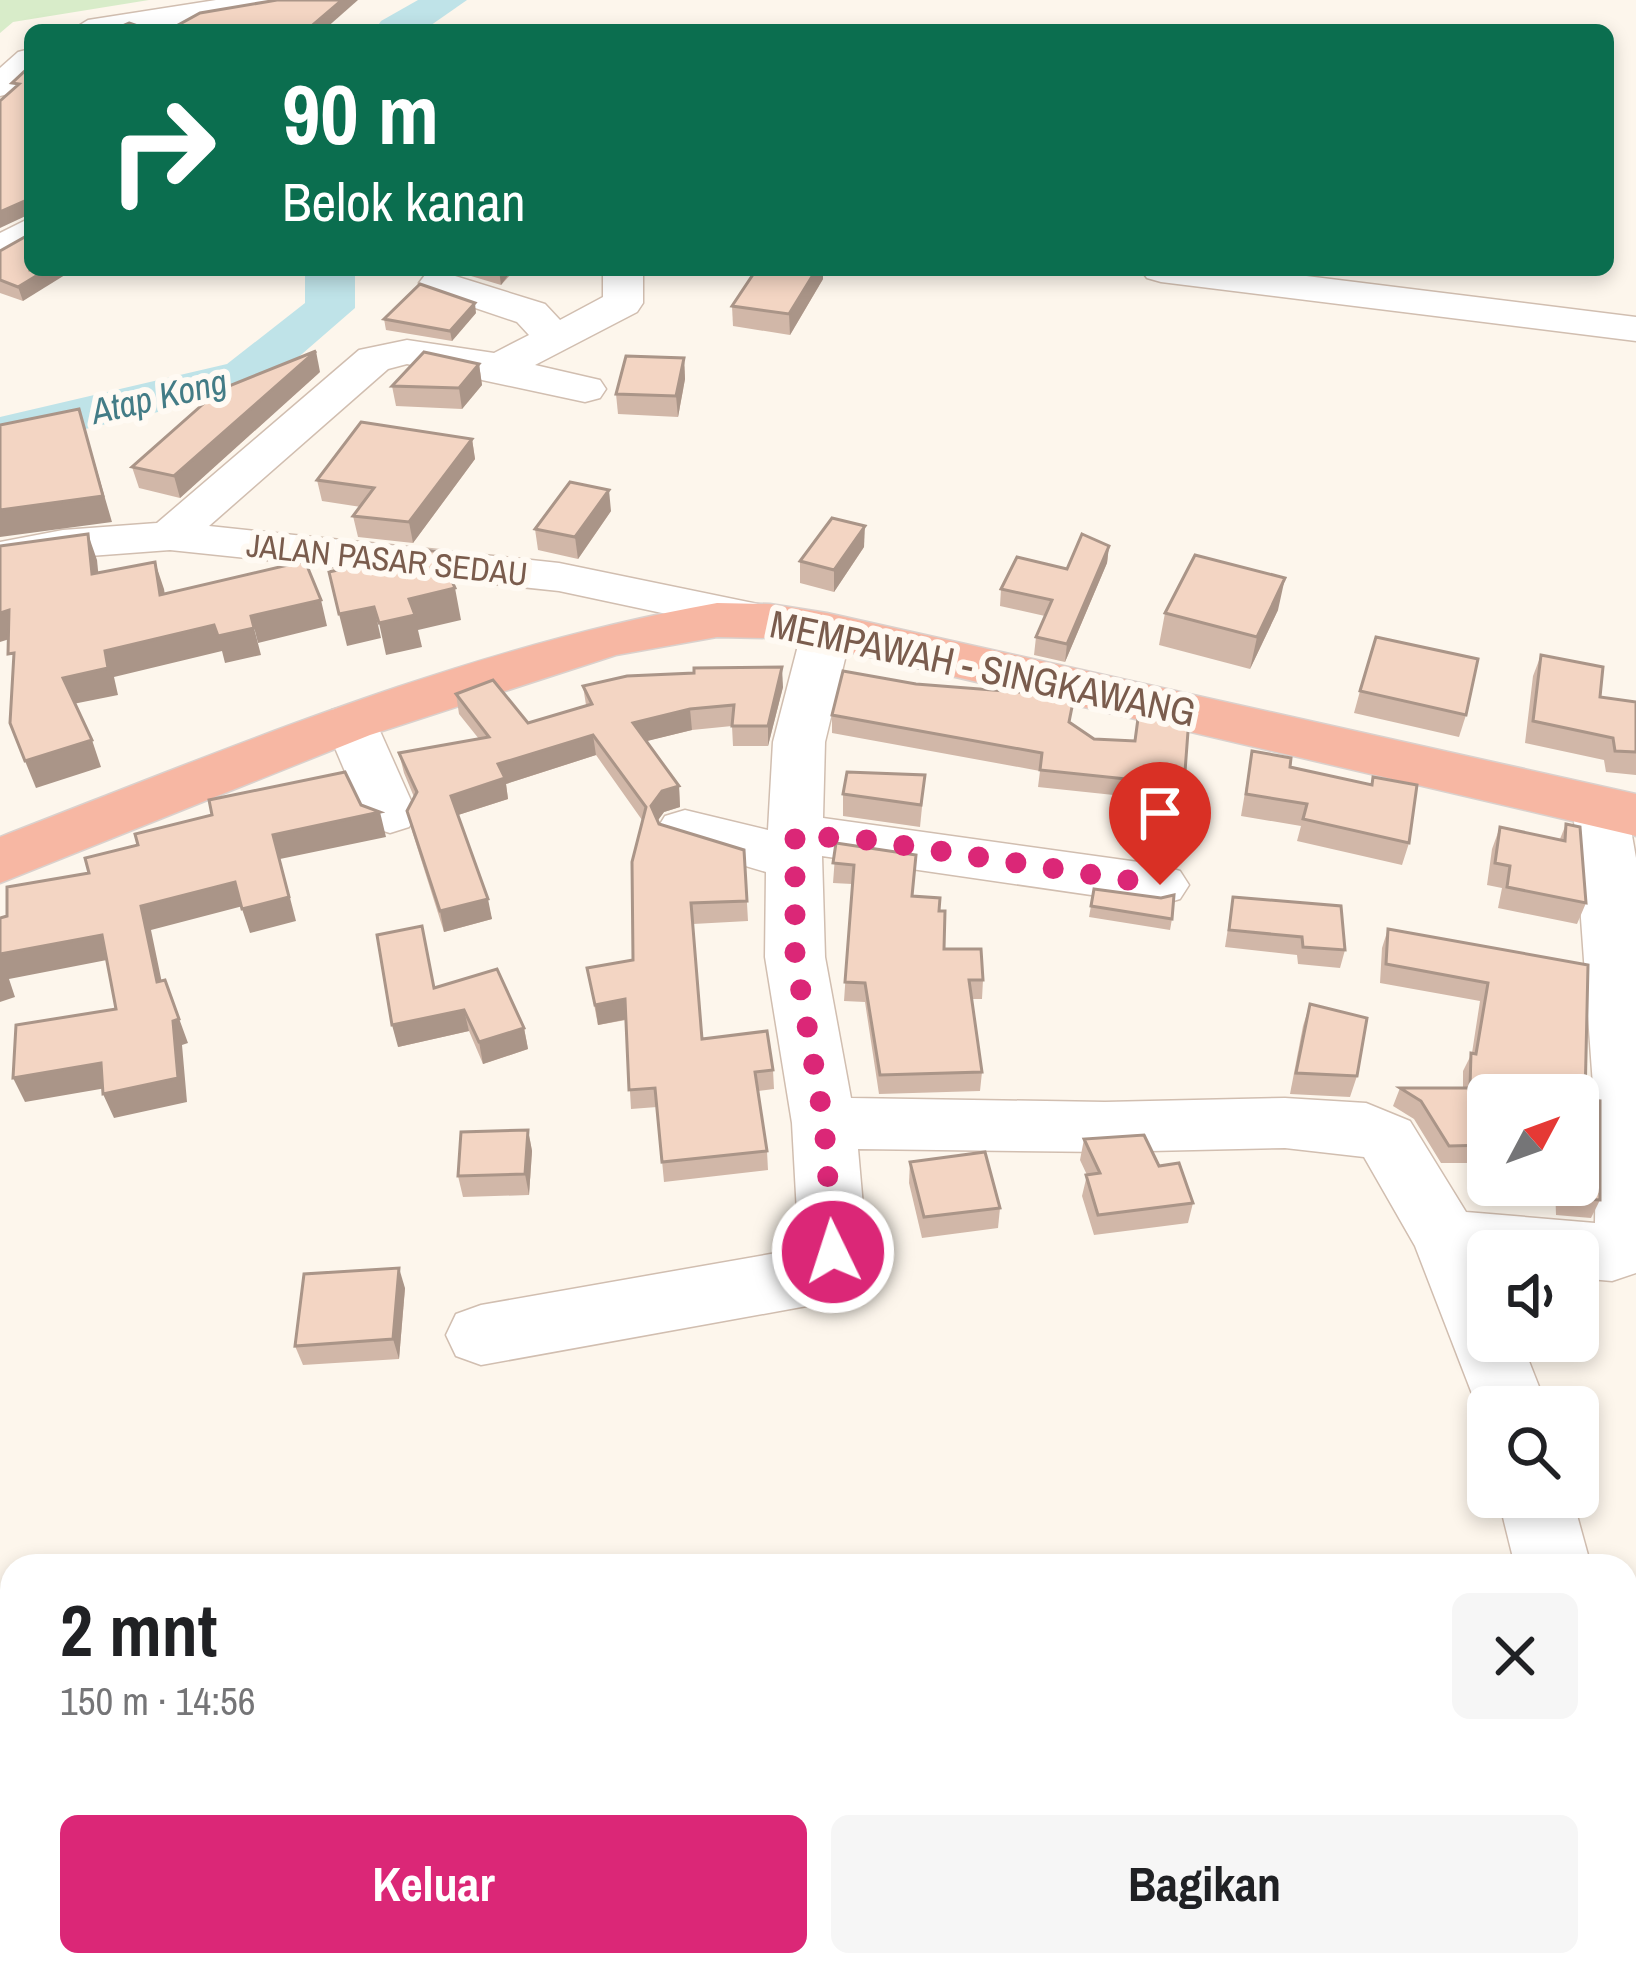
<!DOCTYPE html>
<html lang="id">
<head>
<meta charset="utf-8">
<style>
  body { margin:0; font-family:"Archivo Narrow",sans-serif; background:#f6f6f6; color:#202124; height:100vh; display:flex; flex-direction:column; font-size:45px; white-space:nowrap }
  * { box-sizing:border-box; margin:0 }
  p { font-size:39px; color:#757577 }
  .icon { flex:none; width:66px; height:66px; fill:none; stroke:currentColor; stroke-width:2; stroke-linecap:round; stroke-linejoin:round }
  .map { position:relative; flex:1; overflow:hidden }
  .sheet { position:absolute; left:0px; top:1554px; width:1638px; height:423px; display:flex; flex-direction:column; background:#fff; border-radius:36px 36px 0 0; box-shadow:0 6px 18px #0003 }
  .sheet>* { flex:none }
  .top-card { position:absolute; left:24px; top:24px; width:1590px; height:252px; border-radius:18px; box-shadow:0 6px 18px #0003; background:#0b6e4f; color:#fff; overflow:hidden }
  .needle { width:78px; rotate:49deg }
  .tools { position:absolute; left:1467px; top:1074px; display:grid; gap:24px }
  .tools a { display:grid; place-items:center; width:132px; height:132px; border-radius:18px; background:#fff; box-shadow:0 6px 18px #0003; font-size:60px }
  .pin { position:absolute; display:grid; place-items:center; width:102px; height:102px; color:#fff; margin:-123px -51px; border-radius:50% 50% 50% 0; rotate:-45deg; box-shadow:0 0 12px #0007 }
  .pin .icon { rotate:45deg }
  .me { position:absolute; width:132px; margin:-66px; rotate:356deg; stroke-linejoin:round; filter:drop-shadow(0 0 9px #0008) }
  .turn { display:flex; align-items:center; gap:42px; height:252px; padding:0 60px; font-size:54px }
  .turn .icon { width:156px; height:156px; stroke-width:2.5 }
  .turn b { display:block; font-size:84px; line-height:102px }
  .round { display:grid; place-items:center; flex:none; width:126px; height:126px; border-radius:18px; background:#f6f6f6 }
  .headline { display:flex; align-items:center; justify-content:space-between; height:204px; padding:0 60px }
  h1 { font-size:72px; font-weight:800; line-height:90px }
  .cta { display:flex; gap:24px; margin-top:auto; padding:24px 60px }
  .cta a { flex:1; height:138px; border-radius:18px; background:#db2777; color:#fff; font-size:48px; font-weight:800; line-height:138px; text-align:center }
  .cta a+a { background:#f6f6f6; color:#202124 }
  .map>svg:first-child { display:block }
  .green { fill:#d8ecc9 }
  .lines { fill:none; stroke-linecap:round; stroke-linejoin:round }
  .river { fill:#bfe3e8; fill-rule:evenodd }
  .minor-casing { stroke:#d1beb0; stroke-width:3 }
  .highway-casing { stroke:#dad1cd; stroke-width:3 }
  .minor { fill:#fff; fill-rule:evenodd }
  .highway { fill:#f7b7a3; fill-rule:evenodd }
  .wall { fill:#d1b7a8 }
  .shaded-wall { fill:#aa9588 }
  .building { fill:#f3d5c3; stroke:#aa9588; stroke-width:3 }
  .route { stroke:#db2777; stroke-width:21; stroke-dasharray:0 37.8 }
  .labels { text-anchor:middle; stroke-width:12; stroke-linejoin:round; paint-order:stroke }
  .far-street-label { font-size:33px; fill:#7a5c4d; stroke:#fffaf3 }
  .far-water-label { font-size:36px; font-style:italic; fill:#437c86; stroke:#fffaf3 }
  .street-label { font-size:39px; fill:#7a5c4d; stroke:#fffaf3 }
</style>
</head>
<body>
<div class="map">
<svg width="1636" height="1976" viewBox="0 0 1636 1976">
  <rect width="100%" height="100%" fill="#fdf6ec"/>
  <path class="green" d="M 0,0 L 149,0 L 13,22 L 0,33 Z"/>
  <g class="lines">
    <g class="river">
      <path d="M 418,0 L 467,0 L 424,30 L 375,30 L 381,21 Z"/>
      <path d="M 305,270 L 355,270 L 355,308 L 264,387 L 0,449 L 0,417 L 227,364 L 305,303 Z"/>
    </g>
    <g class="minor-casing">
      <g id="minor">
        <path d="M 216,0 L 292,0 L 276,9 L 148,30 L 72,30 L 88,20 Z"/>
        <path d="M 30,49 L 30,77 L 12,93 L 0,96 L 0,68 L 18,52 Z"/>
        <path d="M 30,218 L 30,248 L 0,264 L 0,233 Z"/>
        <path d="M 603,270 L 643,270 L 643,303 L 637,312 L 535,365 L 600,380 L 606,389 L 600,398 L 585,402 L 407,364 L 388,369 L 209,526 L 559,563 L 787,610 L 795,621 L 787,632 L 770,636 L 559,591 L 170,550 L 63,558 L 0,570 L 0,542 L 63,530 L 157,523 L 359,350 L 407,340 L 494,353 L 529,335 L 517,322 L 425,291 L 419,283 L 425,275 L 439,271 L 545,304 L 560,320 L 603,297 Z"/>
        <path d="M 1141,270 L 1257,270 L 1636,317 L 1636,341 L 1161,282 L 1147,278 Z"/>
        <path d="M 827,615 L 845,619 L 852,630 L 825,742 L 823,818 L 1160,865 L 1180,871 L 1189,885 L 1180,899 L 1160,905 L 822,856 L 825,957 L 851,1098 L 1105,1102 L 1285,1098 L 1366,1103 L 1410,1121 L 1466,1212 L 1595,1223 L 1596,1127 L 1573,807 L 1581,794 L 1600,788 L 1619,794 L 1627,807 L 1636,858 L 1636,1273 L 1612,1281 L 1578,1278 L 1578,1251 L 1488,1251 L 1488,1341 L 1521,1341 L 1547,1407 L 1488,1407 L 1486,1430 L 1415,1246 L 1364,1157 L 1285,1148 L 1105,1152 L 858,1149 L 867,1252 L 851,1288 L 807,1306 L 481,1365 L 456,1356 L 446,1335 L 456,1314 L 481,1305 L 799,1249 L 792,1123 L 765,957 L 766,872 L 665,842 L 657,829 L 665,816 L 685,810 L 768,830 L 773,742 L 802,630 L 809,619 Z"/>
        <path d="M 350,705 L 368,710 L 376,722 L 417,814 L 409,827 L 390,833 L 371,827 L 363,814 L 324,722 L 332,710 Z"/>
        <path d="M 1498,1497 L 1572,1497 L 1591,1566 L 1515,1566 Z"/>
        <path d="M 1626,1774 L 1636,1778 L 1636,1889 L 1626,1885 Z"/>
        <path d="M 12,1782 L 12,1866 L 0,1867 L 0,1783 Z"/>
      </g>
    </g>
    <g class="highway-casing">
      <path id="highway" d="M 717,603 L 770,604 L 827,613 L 1636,794 L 1636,836 L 827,647 L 770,638 L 717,637 L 616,655 L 370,735 L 0,883 L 0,837 C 235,746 468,647 717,603 Z"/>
    </g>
    <use href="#minor" class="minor"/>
    <use href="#highway" class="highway"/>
  </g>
  <g class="wall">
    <path d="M 30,234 L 23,301 L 0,293 L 0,251 Z"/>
    <path d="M 451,270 L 512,270 L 513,272 L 501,285 Z"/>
    <path d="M 823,279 L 790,335 L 733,326 L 732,306 Z"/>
    <path d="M 476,313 L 452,341 L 386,330 L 384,319 Z"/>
    <path d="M 684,358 L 685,379 L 678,417 L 618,414 L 616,394 Z"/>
    <path d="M 479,364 L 482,385 L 462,409 L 396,406 L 392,386 Z"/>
    <path d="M 320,372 L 180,498 L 139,488 L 132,467 Z"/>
    <path d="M 472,439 L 475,459 L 413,543 L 358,537 L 353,516 L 361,507 L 322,501 L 317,480 Z"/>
    <path d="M 611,511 L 578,559 L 538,550 L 535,529 Z"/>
    <path d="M 1109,546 L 1107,563 L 1065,662 L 1034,655 L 1036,637 L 1045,616 L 1000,606 L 1001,589 L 1067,569 Z"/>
    <path d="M 864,547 L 834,592 L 800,583 L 800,561 Z"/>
    <path d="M 1278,610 L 1250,669 L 1159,645 L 1165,613 Z"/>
    <path d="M 1541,655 L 1600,697 L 1636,702 L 1636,775 L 1606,772 L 1604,760 L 1525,743 L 1533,676 Z"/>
    <path d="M 583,686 L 783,687 L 768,746 L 733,746 L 732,726 L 692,730 L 646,741 L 679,786 L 680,807 L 664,812 L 658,820 L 659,824 L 744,850 L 748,921 L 693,924 L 702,1039 L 773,1070 L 774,1089 L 758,1091 L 767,1151 L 768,1170 L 664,1182 L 657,1107 L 631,1109 L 626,1020 L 598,1025 L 587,968 L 633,960 L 642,820 L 596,755 L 506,784 L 508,799 L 458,815 L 492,919 L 444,932 L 412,831 L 407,811 L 414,797 L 404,773 L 399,753 L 479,739 L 459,714 L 456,694 L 528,723 L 586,705 Z"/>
    <path d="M 1360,691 L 1466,715 L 1459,737 L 1354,713 Z"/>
    <path d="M 1139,711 L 1184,785 L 1180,802 L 1038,787 L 1040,771 L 832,733 L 832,715 L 1070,722 L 1094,739 L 1134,741 Z"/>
    <path d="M 1252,751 L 1290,767 L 1371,785 L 1373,777 L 1409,843 L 1402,865 L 1297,841 L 1301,826 L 1241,816 Z"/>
    <path d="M 843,794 L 923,797 L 920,827 L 843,816 Z"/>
    <path d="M 1566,824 L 1586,903 L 1577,924 L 1498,908 L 1502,888 L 1487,885 L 1492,849 L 1500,827 L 1560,839 Z"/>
    <path d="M 836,843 L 913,896 L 939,911 L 944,949 L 983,980 L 982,999 L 972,999 L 982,1072 L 980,1091 L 879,1094 L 865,1002 L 844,1001 L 852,884 L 833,883 Z"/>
    <path d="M 1094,889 L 1172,919 L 1170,930 L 1089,917 Z"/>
    <path d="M 1233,897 L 1345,950 L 1340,968 L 1298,964 L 1297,955 L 1225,947 Z"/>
    <path d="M 1388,929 L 1588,965 L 1585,1100 L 1600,1200 L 1591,1218 L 1556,1215 L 1555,1185 L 1578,1185 L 1578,1095 L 1488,1095 L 1488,1171 L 1481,1170 L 1480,1163 L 1441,1163 L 1414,1119 L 1393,1106 L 1400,1088 L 1463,1088 L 1463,1071 L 1472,1053 L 1480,1001 L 1380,983 L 1382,948 Z"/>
    <path d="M 435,988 L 524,1028 L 528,1049 L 483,1064 L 469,1031 L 398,1047 Z"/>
    <path d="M 1310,1004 L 1357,1076 L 1350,1097 L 1290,1094 L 1303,1026 Z"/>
    <path d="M 528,1130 L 532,1151 L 529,1195 L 463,1197 L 458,1176 Z"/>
    <path d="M 1084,1139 L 1159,1166 L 1193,1203 L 1188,1223 L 1094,1235 L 1082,1196 L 1087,1175 L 1080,1160 Z"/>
    <path d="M 910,1162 L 1000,1208 L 998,1228 L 922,1238 L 909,1183 Z"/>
    <path d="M 405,1288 L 399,1359 L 303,1365 L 295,1346 Z"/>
  </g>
  <g class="shaded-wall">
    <path d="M 342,0 L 358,0 L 324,30 L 307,30 Z"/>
    <path d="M 27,200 L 30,214 L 0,228 L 0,212 Z"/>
    <path d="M 46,270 L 73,270 L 23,301 L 18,287 Z"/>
    <path d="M 499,270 L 512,270 L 501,285 Z"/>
    <path d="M 816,270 L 823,270 L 823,279 L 790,335 L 789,314 Z"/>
    <path d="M 475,303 L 476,313 L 452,341 L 450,331 Z"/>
    <path d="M 316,351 L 320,372 L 180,498 L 174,476 Z"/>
    <path d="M 684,358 L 685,379 L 678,417 L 676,396 Z"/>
    <path d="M 479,364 L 482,385 L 462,409 L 459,388 Z"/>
    <path d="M 79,409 L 112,522 L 0,537 L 0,510 Z"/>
    <path d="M 472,439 L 475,459 L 413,543 L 409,522 Z"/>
    <path d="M 609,490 L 611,511 L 578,559 L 575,537 Z"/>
    <path d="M 865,526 L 864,547 L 834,592 L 834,570 Z"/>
    <path d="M 88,534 L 97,560 L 101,600 L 92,574 Z"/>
    <path d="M 1109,546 L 1107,563 L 1065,662 L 1067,644 Z"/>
    <path d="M 155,562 L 164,589 L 169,621 L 160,595 Z"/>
    <path d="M 1285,578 L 1278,610 L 1250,669 L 1257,637 Z"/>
    <path d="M 455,588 L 461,620 L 418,630 L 422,647 L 386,655 L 379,623 L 409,599 Z"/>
    <path d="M 321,600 L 327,626 L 258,643 L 251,616 Z"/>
    <path d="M 374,607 L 381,638 L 347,646 L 339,614 Z"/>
    <path d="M 9,610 L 19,636 L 0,642 L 0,613 Z"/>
    <path d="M 214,625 L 254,628 L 261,655 L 225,663 L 222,651 L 114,677 L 118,695 L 73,704 L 63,678 L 105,651 Z"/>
    <path d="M 782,667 L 783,687 L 768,746 L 768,726 Z"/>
    <path d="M 690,709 L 692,730 L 635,744 L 633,723 Z"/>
    <path d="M 593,735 L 596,755 L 506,784 L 508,799 L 455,816 L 451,796 L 498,764 Z"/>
    <path d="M 92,740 L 101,767 L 36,788 L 25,761 Z"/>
    <path d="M 679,786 L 680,807 L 664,812 L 653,827 L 651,806 L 662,791 Z"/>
    <path d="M 380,812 L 386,837 L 280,859 L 296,921 L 250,933 L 242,909 L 273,835 Z"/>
    <path d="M 235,882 L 243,906 L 151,930 L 167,1007 L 157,982 L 141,906 Z"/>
    <path d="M 488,899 L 492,919 L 444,932 L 440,911 Z"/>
    <path d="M 102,935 L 112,959 L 9,979 L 15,997 L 0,1002 L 0,954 Z"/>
    <path d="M 165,980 L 188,1043 L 182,1045 L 187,1102 L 114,1118 L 103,1094 Z"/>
    <path d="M 625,999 L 628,1019 L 598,1025 L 595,1005 Z"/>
    <path d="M 464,1010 L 469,1031 L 398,1047 L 392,1025 Z"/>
    <path d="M 524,1028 L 528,1049 L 483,1064 L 479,1042 Z"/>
    <path d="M 101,1063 L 112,1087 L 25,1102 L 13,1078 Z"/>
    <path d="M 528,1130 L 532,1151 L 529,1195 L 525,1174 Z"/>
    <path d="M 399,1268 L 405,1288 L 399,1359 L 393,1339 Z"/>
    <path d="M 400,1965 L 409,1965 L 408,1976 L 400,1976 Z"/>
  </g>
  <g class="building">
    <path d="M 277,0 L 342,0 L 307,30 L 169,30 L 200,13 Z"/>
    <path d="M 129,23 L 149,30 L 113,30 Z"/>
    <path d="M 30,59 L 30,234 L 27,200 L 0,212 L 0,101 L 19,84 L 12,83 L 29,67 Z"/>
    <path d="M 30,234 L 30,270 L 46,270 L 18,287 L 0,280 L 0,251 Z"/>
    <path d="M 756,270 L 816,270 L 789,314 L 732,306 Z"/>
    <path d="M 420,284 L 475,303 L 450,331 L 384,319 Z"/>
    <path d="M 316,351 L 174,476 L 132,467 L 219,390 Z"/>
    <path d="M 424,352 L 479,364 L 459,388 L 392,386 Z"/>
    <path d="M 626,356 L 684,358 L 676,396 L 616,394 Z"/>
    <path d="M 79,409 L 103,496 L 0,510 L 0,425 Z"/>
    <path d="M 361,422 L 472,439 L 409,522 L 353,516 L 374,488 L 317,480 Z"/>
    <path d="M 570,482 L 609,490 L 575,537 L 535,529 Z"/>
    <path d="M 832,518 L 865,526 L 834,570 L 800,561 Z"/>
    <path d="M 88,534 L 92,574 L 155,562 L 160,595 L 305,561 L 321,600 L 251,616 L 254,628 L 218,636 L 214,625 L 105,651 L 108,668 L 63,678 L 92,740 L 25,761 L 10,723 L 14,653 L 8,654 L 9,610 L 0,613 L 0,546 Z"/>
    <path d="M 1082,534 L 1109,546 L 1067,644 L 1036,637 L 1052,600 L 1001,589 L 1017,557 L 1067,569 Z"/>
    <path d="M 426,550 L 439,552 L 455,588 L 409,599 L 415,615 L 379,623 L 374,607 L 339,614 L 329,572 Z"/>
    <path d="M 1195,555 L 1285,578 L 1257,637 L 1165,613 Z"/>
    <path d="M 1376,637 L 1478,659 L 1466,715 L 1360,691 Z"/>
    <path d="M 1541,655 L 1603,667 L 1600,697 L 1636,702 L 1636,752 L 1615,751 L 1613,738 L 1533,721 Z"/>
    <path d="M 782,667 L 768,726 L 732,726 L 734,705 L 690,709 L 633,723 L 679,786 L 662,791 L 651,806 L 659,824 L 744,850 L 747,901 L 691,903 L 702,1039 L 767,1031 L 773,1070 L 755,1072 L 767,1151 L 662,1162 L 655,1088 L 629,1090 L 625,999 L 595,1005 L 587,968 L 633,960 L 632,862 L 646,807 L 593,735 L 498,764 L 505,778 L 451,796 L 488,899 L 440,911 L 407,811 L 417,792 L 399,753 L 489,737 L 456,694 L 493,680 L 528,723 L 592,704 L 583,686 L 627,676 L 694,673 L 694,668 Z"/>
    <path d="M 843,671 L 916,684 L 1019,692 L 1022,679 L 1075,692 L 1069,722 L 1094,739 L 1135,741 L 1139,711 L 1189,718 L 1184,785 L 1040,770 L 1042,753 L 832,715 Z"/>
    <path d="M 1252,751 L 1291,758 L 1290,767 L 1372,785 L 1373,777 L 1417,785 L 1409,843 L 1303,819 L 1307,804 L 1246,794 Z"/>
    <path d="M 345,772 L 361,805 L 380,812 L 273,835 L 289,897 L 242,909 L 235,882 L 141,906 L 157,982 L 165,980 L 179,1019 L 173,1021 L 178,1078 L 103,1094 L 101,1063 L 13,1078 L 16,1025 L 116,1009 L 102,935 L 0,954 L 0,918 L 7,916 L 7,887 L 89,873 L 85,858 L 138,845 L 135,834 L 212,815 L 209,800 Z"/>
    <path d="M 847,772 L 925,775 L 921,805 L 843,794 Z"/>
    <path d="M 1566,824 L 1580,827 L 1586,903 L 1507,887 L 1510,866 L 1495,863 L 1500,827 L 1565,841 Z"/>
    <path d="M 836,843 L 916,855 L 912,896 L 940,898 L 939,911 L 945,911 L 944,949 L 981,949 L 983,980 L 969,980 L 982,1072 L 880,1075 L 865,983 L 845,982 L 854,865 L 833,863 Z"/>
    <path d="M 1094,889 L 1161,898 L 1174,895 L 1172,919 L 1091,906 Z"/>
    <path d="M 1233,897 L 1341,906 L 1345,950 L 1303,947 L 1302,937 L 1229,930 Z"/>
    <path d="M 422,926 L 434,988 L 497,969 L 524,1028 L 479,1042 L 464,1010 L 392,1025 L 377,935 Z"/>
    <path d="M 1388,929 L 1588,965 L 1585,1100 L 1600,1101 L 1600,1200 L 1565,1198 L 1565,1185 L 1578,1185 L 1578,1095 L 1488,1095 L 1488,1149 L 1487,1145 L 1449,1146 L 1421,1101 L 1400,1088 L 1470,1088 L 1471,1053 L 1476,1054 L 1488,983 L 1386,964 Z"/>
    <path d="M 1310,1004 L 1367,1018 L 1357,1076 L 1296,1073 Z"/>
    <path d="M 528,1130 L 525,1174 L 458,1176 L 461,1132 Z"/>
    <path d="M 1144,1135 L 1159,1166 L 1179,1163 L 1193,1203 L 1098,1215 L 1086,1175 L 1100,1173 L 1084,1139 Z"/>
    <path d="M 985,1152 L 1000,1208 L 924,1217 L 910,1162 Z"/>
    <path d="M 399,1268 L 393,1339 L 295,1346 L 304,1274 Z"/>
    <path d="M 313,1965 L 400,1965 L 400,1976 L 312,1976 Z"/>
  </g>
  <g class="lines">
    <path class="route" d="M 833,1252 L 824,1123 L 795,957 L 795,835 L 868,840 L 1160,885"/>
  </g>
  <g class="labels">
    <g class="far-street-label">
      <text transform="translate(387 559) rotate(6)" y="12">JALAN PASAR SEDAU</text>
    </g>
    <g class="far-water-label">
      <text transform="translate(159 396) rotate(-13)" y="13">Atap Kong</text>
    </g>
    <g class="street-label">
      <text transform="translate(983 668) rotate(12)" y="14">MEMPAWAH - SINGKAWANG</text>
    </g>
  </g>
</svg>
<div class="tools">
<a><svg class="needle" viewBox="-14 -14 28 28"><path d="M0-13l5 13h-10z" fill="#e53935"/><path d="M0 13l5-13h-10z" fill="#757577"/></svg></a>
<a><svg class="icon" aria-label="sound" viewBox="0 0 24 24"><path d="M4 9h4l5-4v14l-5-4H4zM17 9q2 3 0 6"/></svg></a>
<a><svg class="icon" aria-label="search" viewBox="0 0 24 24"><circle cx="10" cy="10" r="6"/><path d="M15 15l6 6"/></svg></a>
</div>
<div class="pin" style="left:1160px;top:885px;background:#d93025"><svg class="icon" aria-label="arrive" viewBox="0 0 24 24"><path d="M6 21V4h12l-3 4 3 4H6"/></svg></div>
<svg class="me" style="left:833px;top:1252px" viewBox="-20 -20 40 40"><circle r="17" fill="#db2777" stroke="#fff" stroke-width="3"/><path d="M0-11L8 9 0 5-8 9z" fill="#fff"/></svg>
<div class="top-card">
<div class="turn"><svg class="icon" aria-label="right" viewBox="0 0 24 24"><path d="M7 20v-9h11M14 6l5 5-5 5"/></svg><div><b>90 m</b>Belok kanan</div></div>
</div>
<section class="sheet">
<div class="headline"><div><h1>2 mnt</h1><p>150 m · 14:56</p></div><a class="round"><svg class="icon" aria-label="close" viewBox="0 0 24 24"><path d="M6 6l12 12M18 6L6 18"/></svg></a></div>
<div class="cta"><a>Keluar</a><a>Bagikan</a></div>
</section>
</div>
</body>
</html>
